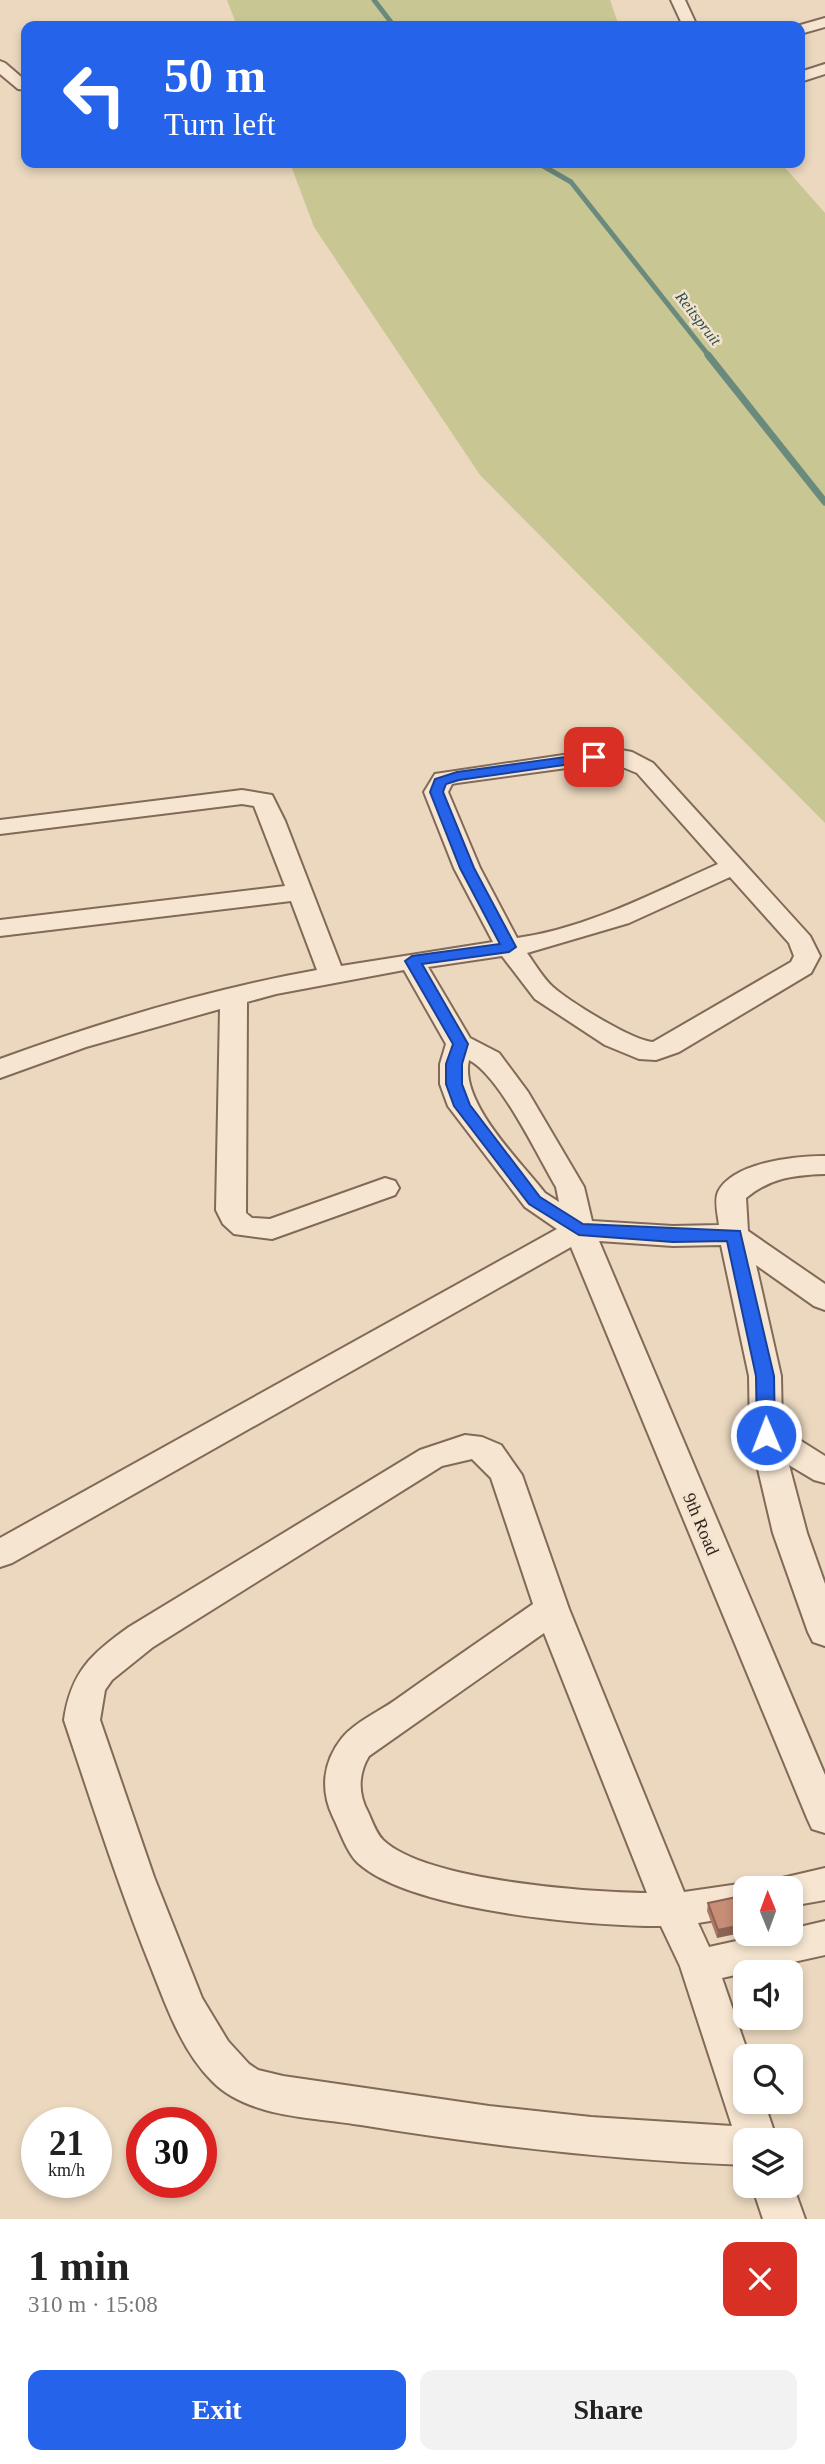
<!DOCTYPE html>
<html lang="en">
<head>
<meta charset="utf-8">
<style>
  body { margin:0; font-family:Georgia,serif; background:#f2f2f2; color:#222; height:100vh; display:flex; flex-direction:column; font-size:26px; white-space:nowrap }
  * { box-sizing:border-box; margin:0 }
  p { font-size:23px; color:#767676 }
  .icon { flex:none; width:38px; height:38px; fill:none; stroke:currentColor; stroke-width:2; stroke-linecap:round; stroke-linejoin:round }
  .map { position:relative; height:2219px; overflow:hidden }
  .drawer { display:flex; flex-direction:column; background:#fff; flex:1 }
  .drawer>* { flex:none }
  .hud { position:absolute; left:21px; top:21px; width:784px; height:147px; border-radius:14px; box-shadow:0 4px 10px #0003; background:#2563eb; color:#fff; overflow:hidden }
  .needle { width:46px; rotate:359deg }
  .tools { position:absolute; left:733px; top:1876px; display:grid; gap:14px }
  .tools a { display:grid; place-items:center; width:70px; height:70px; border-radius:14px; background:#fff; box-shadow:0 4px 10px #0003; font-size:35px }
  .speed { position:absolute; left:21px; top:2107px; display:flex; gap:14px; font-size:35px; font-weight:700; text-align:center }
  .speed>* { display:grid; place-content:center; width:91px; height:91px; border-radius:50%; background:#fff; box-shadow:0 4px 10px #0003; line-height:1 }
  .speed small { font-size:18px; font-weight:400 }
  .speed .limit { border:10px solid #d22; background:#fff; color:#111 }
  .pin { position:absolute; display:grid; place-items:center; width:60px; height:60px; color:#fff; margin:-30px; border-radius:14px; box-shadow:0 4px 10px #0006 }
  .me { position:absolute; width:77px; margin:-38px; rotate:359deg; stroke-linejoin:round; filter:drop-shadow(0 0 5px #0008) }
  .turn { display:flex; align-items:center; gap:24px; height:147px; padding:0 28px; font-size:32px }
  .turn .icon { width:91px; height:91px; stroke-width:2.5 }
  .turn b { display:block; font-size:49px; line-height:60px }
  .round { display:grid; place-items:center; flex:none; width:74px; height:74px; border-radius:14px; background:#f2f2f2 }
  .headline { display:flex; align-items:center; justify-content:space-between; height:119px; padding:0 28px }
  h1 { font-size:42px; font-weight:700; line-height:52px }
  .primary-button { display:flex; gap:14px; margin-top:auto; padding:14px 28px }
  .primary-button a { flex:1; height:80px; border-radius:14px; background:#2563eb; color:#fff; font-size:28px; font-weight:700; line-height:80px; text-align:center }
  .primary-button a+a { background:#f2f2f2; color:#222 }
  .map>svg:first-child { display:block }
  .green { fill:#c8c794 }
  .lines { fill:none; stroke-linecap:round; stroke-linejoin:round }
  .stream-far1 { stroke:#6a8a7e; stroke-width:5 }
  .stream { stroke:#6a8a7e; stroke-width:7 }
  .street-casing { stroke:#826958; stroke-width:4 }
  .street { fill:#f6e6d1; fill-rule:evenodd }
  .wall { fill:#ab7965 }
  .shaded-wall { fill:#8b6353 }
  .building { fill:#c78d76; stroke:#8b6353; stroke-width:2 }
  .route { fill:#2563eb; stroke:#184099; stroke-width:2 }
  .labels { text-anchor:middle; stroke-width:5; stroke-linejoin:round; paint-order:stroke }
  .far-water-label { font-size:16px; font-style:italic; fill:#2c514a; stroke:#f3e3ce }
  .street-label { font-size:18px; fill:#32241c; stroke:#f3e3ce }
</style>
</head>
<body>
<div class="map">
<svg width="825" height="2219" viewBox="0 0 825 2219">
  <rect width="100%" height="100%" fill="#ebd8bf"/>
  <g class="green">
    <path d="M 227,0 L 610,0 L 619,26 L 237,26 Z"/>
    <path d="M 290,163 L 781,163 L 825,213 L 825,823 L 480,475 L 314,227 Z"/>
  </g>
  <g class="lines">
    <g class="stream-far1">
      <path d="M 374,0 L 394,26"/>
      <path d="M 538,163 L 571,182 L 709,356"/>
    </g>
    <path class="stream" d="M 708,355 L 825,502"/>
    <g class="street-casing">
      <g id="street">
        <path d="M 671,0 L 685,0 L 697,26 L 683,26 Z"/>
        <path d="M 825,18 L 825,27 L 800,34 L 800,26 L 797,26 Z"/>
        <path d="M 0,61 L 5,63 L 26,81 L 26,90 L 18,89 L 0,74 Z"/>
        <path d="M 825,64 L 825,74 L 800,82 L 800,72 Z"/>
        <path d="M 610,748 L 632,752 L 653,763 L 810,936 L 820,956 L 811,973 L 679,1052 L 656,1060 L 639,1059 L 605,1045 L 535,999 L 502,956 L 428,967 L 470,1038 L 499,1053 L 528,1092 L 584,1187 L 592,1221 L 673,1226 L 719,1225 C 718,1216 714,1201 718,1192 C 733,1162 796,1156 825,1156 L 825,1174 C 794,1175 770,1178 746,1198 L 748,1231 L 825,1284 L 825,1310 L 814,1306 L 756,1265 L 781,1376 L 782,1429 L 825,1456 L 825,1483 L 814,1480 L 789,1465 L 807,1533 L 825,1584 L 825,1646 L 813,1642 L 808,1632 L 773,1533 L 750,1435 L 749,1376 L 721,1245 L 673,1246 L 599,1241 L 825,1775 L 825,1833 L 812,1829 L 807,1818 L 571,1247 L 12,1563 L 0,1567 L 0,1538 L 557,1229 L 525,1207 L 448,1106 L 440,1084 L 440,1064 L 446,1044 L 404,970 L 276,994 L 247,1002 L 246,1213 L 252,1218 L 270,1219 L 385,1178 L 395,1181 L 399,1188 L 395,1195 L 272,1239 L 234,1234 L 223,1224 L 216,1210 L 220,1009 L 86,1047 L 0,1078 L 0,1059 C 101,1022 211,989 317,970 L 291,901 L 0,936 L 0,920 L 285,886 L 254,806 L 242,804 L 0,834 L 0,820 L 242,790 L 272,795 L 285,821 L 341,966 L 493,942 L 454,868 L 424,792 L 435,774 ZM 610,762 L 637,773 L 718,864 C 653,893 588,928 517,938 L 480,868 L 448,792 L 452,784 L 457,783 ZM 730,877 L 789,943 L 794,956 L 791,962 L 653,1042 C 633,1041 570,1002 553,987 C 543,978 535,964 527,953 L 629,923 ZM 469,1060 C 500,1076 537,1155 556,1187 L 559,1202 L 545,1193 C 520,1161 459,1102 469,1060 Z"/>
        <path d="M 465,1435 L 482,1437 L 501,1445 L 522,1475 L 569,1609 L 684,1892 L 746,1883 L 760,1888 L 746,1888 L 746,1915 L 698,1923 L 709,1947 L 768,1934 L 791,1934 L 791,1929 L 825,1921 L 825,1955 L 722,1978 L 749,2056 L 746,2056 L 746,2102 L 764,2102 L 777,2140 L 746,2140 L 746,2165 C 617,2160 489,2146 361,2125 C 313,2117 248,2118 212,2081 C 182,2051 167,2008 152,1970 C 119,1888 92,1804 64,1720 C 71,1672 91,1654 129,1627 L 420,1450 ZM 472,1459 L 491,1478 L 533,1604 C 487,1636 440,1668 394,1701 C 378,1712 354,1723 342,1738 C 323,1762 320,1790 333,1817 C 340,1831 347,1853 358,1863 C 411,1911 589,1926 661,1926 L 680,1966 L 732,2126 L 591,2117 L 489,2106 L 283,2076 L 258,2070 L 249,2064 L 228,2041 L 202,1998 L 154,1877 L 100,1720 L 105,1690 L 112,1680 L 153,1647 L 442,1466 ZM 544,1633 L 647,1893 C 587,1892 426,1881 383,1840 C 376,1833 372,1821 368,1812 C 358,1794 358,1774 369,1756 Z"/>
        <path d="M 825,1868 L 825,1900 L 791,1906 L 791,1888 L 773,1888 L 778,1879 Z"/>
        <path d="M 791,2180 L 805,2219 L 763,2219 L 752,2186 L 791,2186 Z"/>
      </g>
    </g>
    <use href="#street" class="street"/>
  </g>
  <path class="wall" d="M 746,1895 L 717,1938 L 707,1911 L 708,1903 Z"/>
  <path class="shaded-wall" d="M 746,1924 L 746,1932 L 717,1938 L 718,1930 Z"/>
  <path class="building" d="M 746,1895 L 746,1924 L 718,1930 L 708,1903 Z"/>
  <path class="route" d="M 594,753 L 601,757 L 599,760 L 459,780 L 446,784 L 443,792 L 474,868 L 516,947 L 509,952 L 422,964 L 468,1044 L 462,1064 L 462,1084 L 470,1105 L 540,1197 L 583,1224 L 740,1231 L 774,1376 L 775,1435 L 773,1440 L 760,1440 L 757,1435 L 756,1376 L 727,1241 L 673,1242 L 579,1235 L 529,1204 L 454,1106 L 446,1084 L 446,1064 L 453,1044 L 405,961 L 412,956 L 500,944 L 460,868 L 430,792 L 435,779 L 457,772 Z"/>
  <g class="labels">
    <g class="far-water-label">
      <text transform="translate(699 318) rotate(52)" y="6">Reitspruit</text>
    </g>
    <g class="street-label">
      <text transform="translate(701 1524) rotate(67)" y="6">9th Road</text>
    </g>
  </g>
</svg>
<div class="tools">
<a><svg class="needle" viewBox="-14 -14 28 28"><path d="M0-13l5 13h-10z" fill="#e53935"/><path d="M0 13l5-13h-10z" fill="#767676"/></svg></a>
<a><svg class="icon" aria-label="sound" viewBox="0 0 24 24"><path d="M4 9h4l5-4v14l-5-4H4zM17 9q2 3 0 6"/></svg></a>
<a><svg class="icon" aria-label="search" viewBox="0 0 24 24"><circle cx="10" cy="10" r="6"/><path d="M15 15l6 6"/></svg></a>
<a><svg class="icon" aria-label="layers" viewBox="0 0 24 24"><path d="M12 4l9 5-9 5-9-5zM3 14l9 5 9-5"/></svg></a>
</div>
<div class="speed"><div>21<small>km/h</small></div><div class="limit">30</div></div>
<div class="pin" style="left:594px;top:757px;background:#d93025"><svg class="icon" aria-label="arrive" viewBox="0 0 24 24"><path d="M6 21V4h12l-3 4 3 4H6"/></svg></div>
<svg class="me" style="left:766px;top:1435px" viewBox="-20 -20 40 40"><circle r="17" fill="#2563eb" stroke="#fff" stroke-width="3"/><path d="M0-11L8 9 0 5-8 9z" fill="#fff"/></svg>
<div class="hud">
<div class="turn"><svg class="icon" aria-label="left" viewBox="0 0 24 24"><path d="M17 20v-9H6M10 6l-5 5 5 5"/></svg><div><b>50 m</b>Turn left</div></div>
</div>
</div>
<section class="drawer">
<div class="headline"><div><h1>1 min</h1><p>310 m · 15:08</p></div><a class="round" style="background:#d93025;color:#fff"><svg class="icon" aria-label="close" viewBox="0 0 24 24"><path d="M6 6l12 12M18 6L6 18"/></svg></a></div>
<div class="primary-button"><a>Exit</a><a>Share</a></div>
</section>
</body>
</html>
